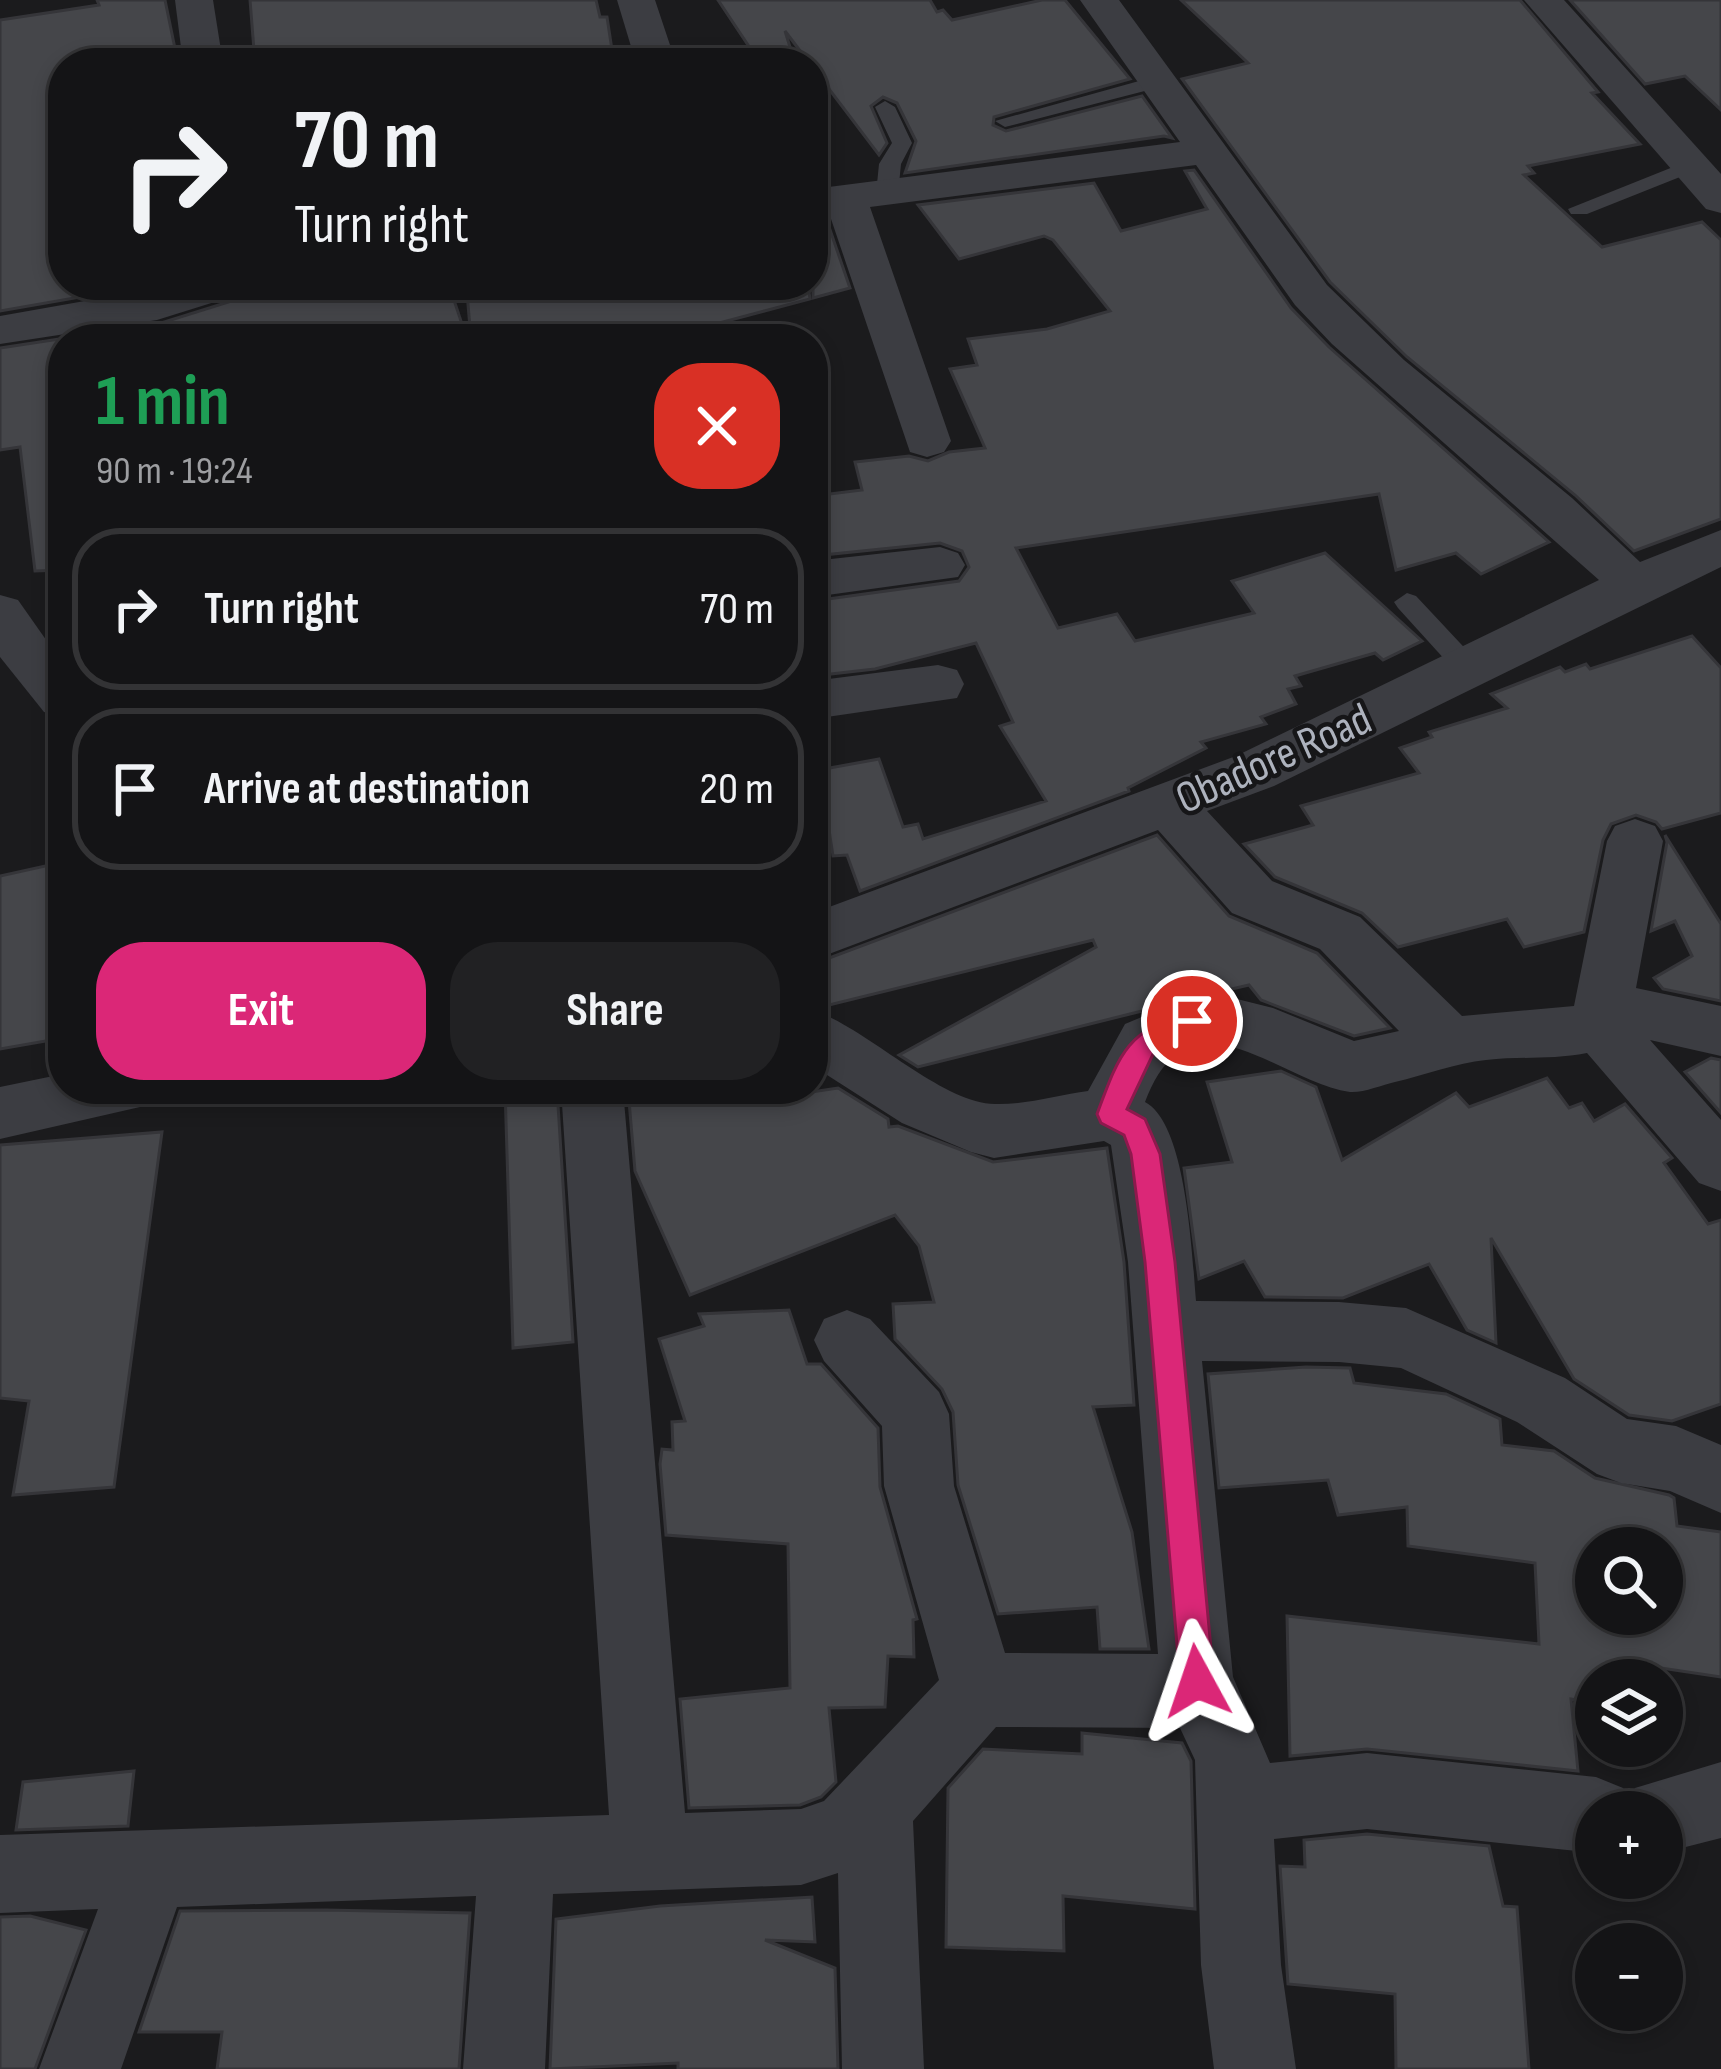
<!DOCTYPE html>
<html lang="en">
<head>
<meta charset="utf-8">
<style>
  body { margin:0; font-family:"Sofia Sans Condensed",sans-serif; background:#212123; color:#f1f3f6; height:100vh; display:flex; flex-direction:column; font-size:45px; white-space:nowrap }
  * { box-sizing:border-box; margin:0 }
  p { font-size:39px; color:#9d9ea1 }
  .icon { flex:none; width:66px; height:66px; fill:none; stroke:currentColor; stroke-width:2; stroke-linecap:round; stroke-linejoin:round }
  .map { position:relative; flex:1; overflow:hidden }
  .panel { position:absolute; left:48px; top:324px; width:780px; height:780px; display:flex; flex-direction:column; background:#141416; border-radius:48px; box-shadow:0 6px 18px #0003,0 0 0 3px #333335 }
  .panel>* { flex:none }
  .guide { position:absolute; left:48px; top:48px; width:780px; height:252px; border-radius:48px; box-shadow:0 6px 18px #0003,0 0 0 3px #333335; background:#141416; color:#f1f3f6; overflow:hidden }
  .tools { position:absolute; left:1575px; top:1527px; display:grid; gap:24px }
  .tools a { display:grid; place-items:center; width:108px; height:108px; border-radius:50%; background:#141416; box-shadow:0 6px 18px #0003,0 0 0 3px #333335; font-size:60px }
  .pin { position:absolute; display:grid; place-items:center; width:102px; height:102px; color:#fff; margin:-51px; border:6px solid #fff; border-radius:50%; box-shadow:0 3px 12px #0007 }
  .me { position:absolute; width:132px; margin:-66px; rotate:355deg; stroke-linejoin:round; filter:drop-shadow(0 0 9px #0008) }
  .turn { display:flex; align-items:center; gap:42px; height:252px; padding:0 48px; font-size:54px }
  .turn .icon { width:156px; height:156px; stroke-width:2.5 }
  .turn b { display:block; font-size:84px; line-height:102px }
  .round { display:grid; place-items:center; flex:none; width:126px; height:126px; border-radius:48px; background:#212123 }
  .summary { display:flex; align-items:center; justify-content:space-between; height:204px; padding:0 48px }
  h1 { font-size:72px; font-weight:700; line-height:90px; color:#1e9e55 }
  .cta { display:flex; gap:24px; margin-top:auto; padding:24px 48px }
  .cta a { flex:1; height:138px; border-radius:48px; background:#db2777; color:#fff; font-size:48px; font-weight:700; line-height:138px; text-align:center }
  .cta a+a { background:#212123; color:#f1f3f6 }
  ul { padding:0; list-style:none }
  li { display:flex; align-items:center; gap:36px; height:162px; margin:0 24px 18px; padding:0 24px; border:6px solid #333335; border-radius:48px }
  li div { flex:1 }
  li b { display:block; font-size:45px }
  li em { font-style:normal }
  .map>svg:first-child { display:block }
  .building { fill:#45464a; stroke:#353539; stroke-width:3; fill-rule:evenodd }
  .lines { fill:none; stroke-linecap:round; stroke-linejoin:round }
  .service { fill:#3c3d42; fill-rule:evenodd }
  .minor { fill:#3c3d42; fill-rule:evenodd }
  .route { fill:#db2777; stroke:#8e194d; stroke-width:3 }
  .labels { text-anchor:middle; stroke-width:9; stroke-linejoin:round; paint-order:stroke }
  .street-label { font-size:45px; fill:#adb2bd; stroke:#161618 }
</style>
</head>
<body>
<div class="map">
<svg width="1721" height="2069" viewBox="0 0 1721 2069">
  <rect width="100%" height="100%" fill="#1b1b1d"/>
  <g class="building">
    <path d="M 97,0 L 165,0 L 178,63 L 63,63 L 63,285 L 149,285 L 0,311 L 0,20 L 99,5 Z"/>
    <path d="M 250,0 L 596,0 L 600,17 L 607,17 L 614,63 L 255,63 Z"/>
    <path d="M 718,0 L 930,0 L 937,12 L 943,10 L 952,20 L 1042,0 L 1065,0 L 1130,79 L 994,117 L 993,125 L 1006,131 L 1142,96 L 1172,138 L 1164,136 L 905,173 L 916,141 L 897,103 L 883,97 L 871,106 L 887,143 L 879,155 L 785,31 L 795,63 L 760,63 Z"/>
    <path d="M 1181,0 L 1520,0 L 1598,92 L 1592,93 L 1640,144 L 1528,166 L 1534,173 L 1524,175 L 1602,247 L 1702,222 L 1721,240 L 1721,519 L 1634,551 L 1575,495 L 1407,357 L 1330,282 L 1182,79 L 1248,63 Z"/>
    <path d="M 1570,0 L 1721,0 L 1721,110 L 1685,76 L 1645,84 Z"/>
    <path d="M 1194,170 L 1291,308 L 1329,347 L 1549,542 L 1481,574 L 1456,553 L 1396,570 L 1379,494 L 1016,548 L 1058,628 L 1117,614 L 1135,641 L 1254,613 L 1232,581 L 1325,553 L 1422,641 L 1383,660 L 1375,653 L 1295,676 L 1301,686 L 1288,689 L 1296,704 L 1261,717 L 1266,724 L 1201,742 L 1206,748 L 1128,788 L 1129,791 L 860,891 L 847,855 L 833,856 L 829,830 L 813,833 L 813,771 L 879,759 L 903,827 L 918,824 L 923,839 L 1046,801 L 1000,726 L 1013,722 L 976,643 L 875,669 L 813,676 L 813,601 L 959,581 L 969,567 L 962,551 L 940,543 L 813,556 L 813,496 L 862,490 L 855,462 L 909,456 L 928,461 L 949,452 L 985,448 L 950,369 L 977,365 L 968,339 L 1047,329 L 1110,311 L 1053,240 L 1044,236 L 959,259 L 918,205 L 1094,183 L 1121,231 L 1207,209 L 1185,171 Z"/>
    <path d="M 826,218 L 850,288 L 813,298 L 813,219 Z"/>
    <path d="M 247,285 L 286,285 L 287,301 L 382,285 L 449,285 L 462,324 L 384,339 L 63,339 L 63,570 L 35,571 L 20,447 L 0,450 L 0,348 L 158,324 L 238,299 Z"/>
    <path d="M 551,285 L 808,285 L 810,299 L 685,332 L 686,339 L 471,339 L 467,293 Z"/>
    <path d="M 1692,636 L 1721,668 L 1721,813 L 1662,829 L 1656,822 L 1636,815 L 1611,824 L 1603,840 L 1584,932 L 1524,947 L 1507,919 L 1398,947 L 1362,913 L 1275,877 L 1244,844 L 1313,825 L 1301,806 L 1419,773 L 1400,748 L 1432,737 L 1429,732 L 1507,708 L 1491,694 L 1560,667 L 1565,672 L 1586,664 L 1590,669 Z"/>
    <path d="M 1157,835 L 1229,916 L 1317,953 L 1390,1028 L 1354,1036 L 1261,1000 L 1249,985 L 1219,992 L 1190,992 L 1146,1010 L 918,1067 L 899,1055 L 1096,947 L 1093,940 L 821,1007 L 813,985 L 813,964 Z"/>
    <path d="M 1665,835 L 1721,924 L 1721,1001 L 1663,989 L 1654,978 L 1692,956 L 1675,921 L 1651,931 L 1667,842 Z"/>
    <path d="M 63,862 L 63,1038 L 0,1049 L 0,876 Z"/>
    <path d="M 1711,1058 L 1721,1060 L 1721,1113 L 1685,1072 Z"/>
    <path d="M 1281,1071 L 1316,1087 L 1342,1160 L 1456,1093 L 1469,1107 L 1547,1078 L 1569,1108 L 1582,1103 L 1594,1121 L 1625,1104 L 1672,1158 L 1664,1163 L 1708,1224 L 1721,1220 L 1721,1404 L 1672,1421 L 1629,1415 L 1574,1379 L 1491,1238 L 1496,1343 L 1467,1330 L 1429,1264 L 1343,1298 L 1265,1297 L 1244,1261 L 1199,1279 L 1184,1168 L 1232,1162 L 1207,1082 Z"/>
    <path d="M 838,1088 L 888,1119 L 889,1127 L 898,1126 L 993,1162 L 1107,1148 L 1124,1262 L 1134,1405 L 1093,1407 L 1132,1532 L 1149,1649 L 1100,1649 L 1097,1607 L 998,1614 L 958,1485 L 953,1412 L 942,1389 L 895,1339 L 893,1304 L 934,1302 L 919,1246 L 895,1215 L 690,1295 L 635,1171 L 628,1089 L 749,1089 L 751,1101 Z"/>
    <path d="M 505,1089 L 557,1089 L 573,1342 L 513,1348 Z"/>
    <path d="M 162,1132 L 114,1487 L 13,1495 L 29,1401 L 0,1398 L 0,1145 Z"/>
    <path d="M 789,1310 L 807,1364 L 821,1364 L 878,1428 L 880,1487 L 917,1619 L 913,1620 L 914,1657 L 888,1656 L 885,1707 L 829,1708 L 836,1782 L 821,1797 L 800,1805 L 689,1808 L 680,1699 L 790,1688 L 788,1544 L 666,1535 L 660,1464 L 662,1449 L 673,1450 L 672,1422 L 685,1421 L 659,1339 L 704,1326 L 699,1314 Z"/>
    <path d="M 1306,1367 L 1350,1368 L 1354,1383 L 1446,1394 L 1500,1419 L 1502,1445 L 1554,1451 L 1595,1478 L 1669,1495 L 1674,1498 L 1677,1526 L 1721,1532 L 1721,1677 L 1621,1662 L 1622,1680 L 1596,1680 L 1596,1703 L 1571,1699 L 1578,1771 L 1367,1749 L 1290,1756 L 1287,1616 L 1539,1644 L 1535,1563 L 1408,1546 L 1407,1507 L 1338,1515 L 1328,1480 L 1219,1488 L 1208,1374 ZM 1596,1548 L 1662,1548 L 1662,1614 L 1596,1614 Z"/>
    <path d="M 1082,1733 L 1182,1743 L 1191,1761 L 1195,1909 L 1063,1896 L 1064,1951 L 946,1947 L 948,1788 L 983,1749 L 1082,1754 Z"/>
    <path d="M 134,1771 L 128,1826 L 16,1830 L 23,1782 Z"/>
    <path d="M 1367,1834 L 1489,1846 L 1503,1906 L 1517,1907 L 1529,2069 L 1396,2069 L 1395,1994 L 1288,1984 L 1280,1866 L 1305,1867 L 1304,1840 Z"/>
    <path d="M 812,1897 L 815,1942 L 765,1940 L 835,1968 L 838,2069 L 678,2069 L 678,2063 L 550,2069 L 556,1919 L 660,1906 Z"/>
    <path d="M 326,1910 L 470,1913 L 459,2069 L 217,2069 L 222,2032 L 139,2032 L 180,1911 Z"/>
    <path d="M 30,1916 L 86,1930 L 35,2069 L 0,2069 L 0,1917 Z"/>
  </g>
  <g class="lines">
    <g class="service">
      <path d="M 1157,76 L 1167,82 L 1164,86 L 1005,127 L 995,121 Z"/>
      <path d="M 885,101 L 895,107 L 912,143 L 901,164 L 898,194 L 887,200 L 876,194 L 879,164 L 892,143 L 875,107 Z"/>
      <path d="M 1688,161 L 1699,167 L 1695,171 L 1587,214 L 1571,214 L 1568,209 Z"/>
      <path d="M 1407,593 L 1416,596 L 1475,659 L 1479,666 L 1475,673 L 1457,673 L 1398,608 L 1394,602 Z"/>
    </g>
    <g class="minor">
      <path d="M 175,0 L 213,0 L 223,63 L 183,63 Z"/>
      <path d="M 617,0 L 655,0 L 676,63 L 636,63 Z"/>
      <path d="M 1080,0 L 1119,0 L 1327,285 L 1404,360 L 1572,498 L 1640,562 L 1721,530 L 1721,567 L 1274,786 L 1207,811 L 1272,881 L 1360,917 L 1462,1016 L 1574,1006 L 1607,841 L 1615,826 L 1635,819 L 1655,826 L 1663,841 L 1636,988 L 1721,1006 L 1721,1056 L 1650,1040 L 1721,1120 L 1721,1191 L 1699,1183 L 1587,1053 C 1552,1060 1521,1056 1486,1060 C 1456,1063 1425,1075 1395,1082 C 1382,1085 1363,1093 1350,1092 C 1280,1083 1190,982 1145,1102 C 1187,1124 1192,1256 1196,1301 L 1339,1302 L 1406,1308 L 1565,1378 L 1627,1419 L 1676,1426 L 1721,1445 L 1721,1513 L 1670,1491 L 1621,1483 L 1597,1474 L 1517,1422 L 1401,1368 L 1339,1362 L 1202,1361 L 1233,1677 L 1270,1763 L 1367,1753 L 1596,1777 L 1623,1788 L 1629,1803 L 1635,1788 L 1721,1762 L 1721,1838 L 1662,1853 L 1662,1812 L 1596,1812 L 1596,1853 L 1367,1829 L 1274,1839 L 1281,1965 L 1296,2069 L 1214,2069 L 1201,1965 L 1195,1760 L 1180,1728 L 996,1727 L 913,1821 L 924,2069 L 842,2069 L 838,1873 L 801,1885 L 553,1894 L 545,2069 L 463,2069 L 476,1896 L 177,1907 L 121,2069 L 39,2069 L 98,1909 L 0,1913 L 0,1835 L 609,1815 L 561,1089 L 623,1089 L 685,1813 L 801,1809 L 824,1801 L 939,1680 L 884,1486 L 882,1426 L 824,1361 L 814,1340 L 824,1319 L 847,1310 L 870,1319 L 939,1392 L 949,1414 L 954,1486 L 1005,1653 L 1158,1654 L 1128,1262 L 1111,1145 L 1104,1141 L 994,1158 L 971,1152 L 902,1123 L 813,1066 L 813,1010 C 868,1029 941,1103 995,1104 C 1025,1105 1059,1095 1088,1091 L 1125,1024 L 1192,996 L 1229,997 L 1273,1008 L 1354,1041 L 1399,1031 L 1320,949 L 1232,913 L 1158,830 L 813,960 L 813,913 L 1236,756 L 1599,580 L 1332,344 L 1295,305 L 1196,165 L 870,207 L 951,441 L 944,452 L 927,457 L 910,452 L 829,213 L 813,215 L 813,189 L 1180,142 Z"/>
      <path d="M 1524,0 L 1564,0 L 1721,174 L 1721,213 L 1706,209 Z"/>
      <path d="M 175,285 L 243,285 L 237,295 L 157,320 L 0,344 L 0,316 Z"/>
      <path d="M 940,547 L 958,553 L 965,565 L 958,577 L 813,597 L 813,561 Z"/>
      <path d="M 0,595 L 18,600 L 63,664 L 63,717 L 44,712 L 0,657 Z"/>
      <path d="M 938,665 L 957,670 L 964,684 L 957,698 L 813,719 L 813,681 Z"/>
      <path d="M 63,1074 L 63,1089 L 149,1089 L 140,1107 L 0,1139 L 0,1087 Z"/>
    </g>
  </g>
  <path class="route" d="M 1192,1009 L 1202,1013 L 1206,1021 L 1202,1029 L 1155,1050 L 1127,1109 L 1145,1119 L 1160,1154 L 1175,1262 L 1214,1681 L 1209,1692 L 1197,1697 L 1185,1692 L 1180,1681 L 1145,1262 L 1131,1154 L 1124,1135 L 1101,1123 L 1097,1114 C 1120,1052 1126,1032 1192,1009 Z"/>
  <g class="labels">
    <g class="street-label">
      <text transform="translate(1273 757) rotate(-24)" y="16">Obadore Road</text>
    </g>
  </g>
</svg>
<div class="tools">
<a><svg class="icon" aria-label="search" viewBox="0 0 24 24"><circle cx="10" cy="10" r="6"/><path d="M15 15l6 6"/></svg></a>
<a><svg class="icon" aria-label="layers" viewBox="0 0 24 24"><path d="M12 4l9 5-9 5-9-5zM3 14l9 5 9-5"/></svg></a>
<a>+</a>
<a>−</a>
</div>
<div class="pin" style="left:1192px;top:1021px;background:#d93025"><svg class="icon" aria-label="arrive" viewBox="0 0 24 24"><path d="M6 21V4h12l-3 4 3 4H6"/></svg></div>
<svg class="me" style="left:1197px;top:1681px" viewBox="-20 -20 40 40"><path d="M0-17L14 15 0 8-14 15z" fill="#db2777" stroke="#fff" stroke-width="4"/></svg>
<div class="guide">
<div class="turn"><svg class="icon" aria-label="right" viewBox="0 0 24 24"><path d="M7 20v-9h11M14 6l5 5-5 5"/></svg><div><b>70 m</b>Turn right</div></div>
</div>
<section class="panel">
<div class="summary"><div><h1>1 min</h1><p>90 m · 19:24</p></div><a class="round" style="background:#d93025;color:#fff"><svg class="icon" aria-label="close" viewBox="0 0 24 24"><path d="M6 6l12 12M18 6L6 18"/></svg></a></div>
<ul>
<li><svg class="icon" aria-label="right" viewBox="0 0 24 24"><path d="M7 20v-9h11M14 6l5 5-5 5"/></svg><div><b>Turn right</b></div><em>70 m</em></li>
<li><svg class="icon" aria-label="arrive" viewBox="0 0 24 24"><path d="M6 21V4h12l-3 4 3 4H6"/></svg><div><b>Arrive at destination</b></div><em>20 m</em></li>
</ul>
<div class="cta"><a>Exit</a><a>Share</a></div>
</section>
</div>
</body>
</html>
